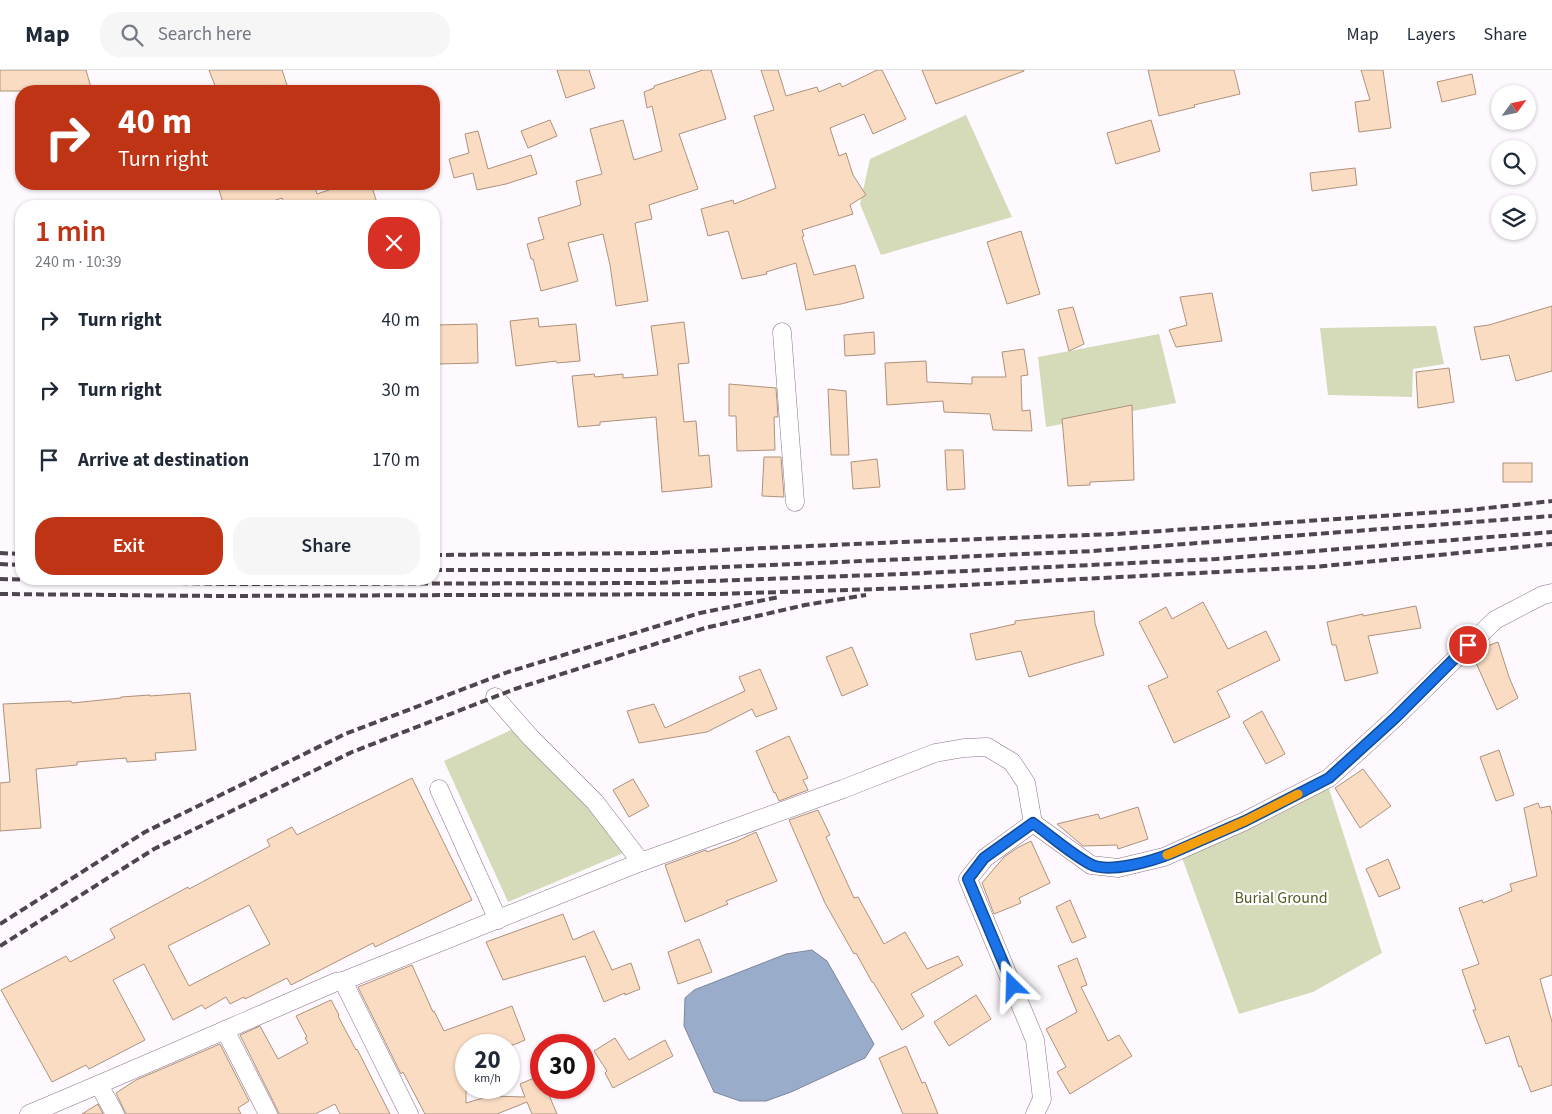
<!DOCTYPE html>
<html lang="en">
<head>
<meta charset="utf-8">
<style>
  body { margin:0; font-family:"Source Sans 3",sans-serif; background:#f6f6f7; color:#1f2937; height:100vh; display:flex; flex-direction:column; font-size:19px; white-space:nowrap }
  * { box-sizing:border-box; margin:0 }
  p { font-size:16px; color:#747a83 }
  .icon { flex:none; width:28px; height:28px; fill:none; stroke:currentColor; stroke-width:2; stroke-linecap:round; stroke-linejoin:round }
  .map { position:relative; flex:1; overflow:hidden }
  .side { position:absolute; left:15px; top:130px; width:425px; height:385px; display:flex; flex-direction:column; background:#fff; border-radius:20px; box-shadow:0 1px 4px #0004 }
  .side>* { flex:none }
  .top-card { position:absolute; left:15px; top:15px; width:425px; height:105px; border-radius:20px; box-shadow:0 1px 4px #0004; background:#be3415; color:#fff; overflow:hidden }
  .needle { width:32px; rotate:57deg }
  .tools { position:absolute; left:1491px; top:15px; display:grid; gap:10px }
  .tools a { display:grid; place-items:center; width:45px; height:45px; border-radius:50%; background:#fff; box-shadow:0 1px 4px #0004; font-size:25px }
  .speed { position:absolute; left:455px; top:964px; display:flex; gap:10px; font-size:25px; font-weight:700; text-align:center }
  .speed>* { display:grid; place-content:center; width:65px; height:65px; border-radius:50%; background:#fff; box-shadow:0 1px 4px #0004; line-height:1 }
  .speed small { font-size:12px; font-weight:400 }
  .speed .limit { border:8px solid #d22; background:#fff; color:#111 }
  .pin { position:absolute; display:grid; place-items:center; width:42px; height:42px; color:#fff; margin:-21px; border:2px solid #fff; border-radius:50%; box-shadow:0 1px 5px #0007 }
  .me { position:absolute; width:55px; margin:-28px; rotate:338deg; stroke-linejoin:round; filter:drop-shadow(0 0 4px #0008) }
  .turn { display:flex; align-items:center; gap:18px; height:105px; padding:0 20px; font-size:22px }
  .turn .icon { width:65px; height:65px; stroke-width:2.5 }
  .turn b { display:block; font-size:35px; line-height:42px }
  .round { display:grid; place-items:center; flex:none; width:52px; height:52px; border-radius:20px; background:#f6f6f7 }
  .overview { display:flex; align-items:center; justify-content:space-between; height:85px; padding:0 20px }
  h1 { font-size:30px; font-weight:600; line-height:38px; color:#be3415 }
  .primary-button { display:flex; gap:10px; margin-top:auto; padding:10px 20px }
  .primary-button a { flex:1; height:58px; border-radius:20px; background:#be3415; color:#fff; font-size:20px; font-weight:600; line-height:58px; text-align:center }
  .primary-button a+a { background:#f6f6f7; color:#1f2937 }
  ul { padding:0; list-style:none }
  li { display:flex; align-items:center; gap:15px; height:70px; padding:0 20px }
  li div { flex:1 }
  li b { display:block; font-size:19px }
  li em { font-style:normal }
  header { display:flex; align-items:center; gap:30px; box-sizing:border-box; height:70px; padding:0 25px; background:#fff; border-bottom:1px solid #e0e1e3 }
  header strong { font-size:24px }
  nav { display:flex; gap:28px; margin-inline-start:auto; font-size:18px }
  .search { width:350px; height:45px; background:#f6f6f7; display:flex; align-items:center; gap:12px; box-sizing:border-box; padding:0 18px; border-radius:20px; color:#747a83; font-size:19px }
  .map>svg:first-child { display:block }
  .green { fill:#d5dab9 }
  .water { fill:#99adca; stroke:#7b869d }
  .building { fill:#f9dcc2; stroke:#ad927b; fill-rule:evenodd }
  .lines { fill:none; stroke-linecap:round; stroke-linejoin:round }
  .minor-casing { stroke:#8b738a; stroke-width:19 }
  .minor { stroke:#fff; stroke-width:18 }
  .rail { stroke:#4e454e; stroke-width:4; stroke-dasharray:8 4; stroke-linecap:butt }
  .route-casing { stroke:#114b97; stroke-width:12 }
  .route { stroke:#1a73e8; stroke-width:9 }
  .slow { stroke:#f59e0b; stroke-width:9 }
  .labels { text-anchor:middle; stroke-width:4.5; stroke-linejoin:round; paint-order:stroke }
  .park-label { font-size:16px; fill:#535922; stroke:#fff }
</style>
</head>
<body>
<header>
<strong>Map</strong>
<div class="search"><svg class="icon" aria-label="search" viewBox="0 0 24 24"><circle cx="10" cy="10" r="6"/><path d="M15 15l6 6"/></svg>Search here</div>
<nav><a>Map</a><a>Layers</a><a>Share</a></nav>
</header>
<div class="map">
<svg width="1552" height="1044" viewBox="0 0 1552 1044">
  <rect width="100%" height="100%" fill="#fef9fe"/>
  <g class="green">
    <path d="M 966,45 L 1012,147 L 881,185 L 860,134 L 870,89 Z"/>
    <path d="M 1436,256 L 1444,294 L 1413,299 L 1412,327 L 1328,325 L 1320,258 Z"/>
    <path d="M 1159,264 L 1176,333 L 1046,357 L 1038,287 Z"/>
    <path d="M 513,659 L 628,781 L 508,832 L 444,691 Z"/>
    <path d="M 1328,716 L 1382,883 L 1313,922 L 1239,944 L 1181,785 Z"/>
  </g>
  <path class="water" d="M 812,880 L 827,891 L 874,974 L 865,988 L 791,1022 L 766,1031 L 740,1031 L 714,1022 L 684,956 L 685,928 L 694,920 L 786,884 Z"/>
  <g class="building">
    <path d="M 0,0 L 86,0 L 92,21 L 0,21 Z"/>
    <path d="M 209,0 L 282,0 L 289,21 L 217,21 Z"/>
    <path d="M 557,0 L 589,0 L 595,18 L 566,28 Z"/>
    <path d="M 703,0 L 711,0 L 726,49 L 679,64 L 698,119 L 649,135 L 652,149 L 635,153 L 648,231 L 616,236 L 610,195 L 603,164 L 568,173 L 578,211 L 541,221 L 533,189 L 531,189 L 527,174 L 544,169 L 538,148 L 581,135 L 576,111 L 602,104 L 590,59 L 623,50 L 634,90 L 662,81 L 652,36 L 647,38 L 644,22 L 654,18 L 654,16 Z"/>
    <path d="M 761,0 L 778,0 L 786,26 L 817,17 L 819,22 L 840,13 L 842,17 L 877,0 L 882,0 L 906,49 L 873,64 L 864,44 L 830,58 L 839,86 L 846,83 L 853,105 L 866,125 L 850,135 L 853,144 L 802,160 L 804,166 L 802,167 L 814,205 L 855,195 L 864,228 L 841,234 L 806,240 L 796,193 L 766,202 L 767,204 L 742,209 L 728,161 L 708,166 L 701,139 L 733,130 L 734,134 L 776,118 L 754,46 L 774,40 Z"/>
    <path d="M 922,0 L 1024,0 L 1024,1 L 936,34 Z"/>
    <path d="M 1148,0 L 1234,0 L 1240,24 L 1194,35 L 1195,37 L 1159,46 Z"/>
    <path d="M 1361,0 L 1383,0 L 1391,58 L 1359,62 L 1355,32 L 1370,30 Z"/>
    <path d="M 1472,4 L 1476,24 L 1442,32 L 1437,12 Z"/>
    <path d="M 550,50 L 557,66 L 528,78 L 521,61 Z"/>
    <path d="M 1151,50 L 1160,81 L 1116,94 L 1107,63 Z"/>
    <path d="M 478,61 L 488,99 L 531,85 L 537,104 L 506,114 L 477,120 L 473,103 L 454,108 L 449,89 L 469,83 L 465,64 Z"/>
    <path d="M 1355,98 L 1357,115 L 1312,121 L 1310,103 Z"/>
    <path d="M 238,114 L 315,114 L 315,117 L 317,124 L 347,114 L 371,114 L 378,136 L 284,136 L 282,128 L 258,136 L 224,136 L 219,120 Z"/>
    <path d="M 1021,161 L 1040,224 L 1007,234 L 987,172 Z"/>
    <path d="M 1212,223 L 1222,271 L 1176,277 L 1169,260 L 1187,255 L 1180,227 Z"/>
    <path d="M 1552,236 L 1552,301 L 1516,311 L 1509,285 L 1481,290 L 1474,257 L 1489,255 Z"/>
    <path d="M 1073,237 L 1084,274 L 1069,281 L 1058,240 Z"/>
    <path d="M 538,248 L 539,257 L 576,254 L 580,291 L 557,293 L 556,291 L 516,296 L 510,251 Z"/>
    <path d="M 684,252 L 689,293 L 678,294 L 684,352 L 696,351 L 699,386 L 709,385 L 712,417 L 662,422 L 656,347 L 600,352 L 600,355 L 578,357 L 572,306 L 594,304 L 595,307 L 623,304 L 623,308 L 658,305 L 651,256 Z"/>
    <path d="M 477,254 L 478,293 L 438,294 L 437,255 Z"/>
    <path d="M 874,262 L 875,284 L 845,286 L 844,265 Z"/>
    <path d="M 1024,279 L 1028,305 L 1021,306 L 1022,341 L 1030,340 L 1032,361 L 993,360 L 990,344 L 944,342 L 943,331 L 887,335 L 885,293 L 926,291 L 927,312 L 972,314 L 972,307 L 1006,307 L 1002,282 Z"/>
    <path d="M 1449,298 L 1454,332 L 1418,338 L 1416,302 Z"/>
    <path d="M 729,314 L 776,318 L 778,347 L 774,347 L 775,380 L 737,381 L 736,346 L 729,346 Z"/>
    <path d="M 828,319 L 846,321 L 849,385 L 831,385 Z"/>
    <path d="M 1132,335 L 1134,410 L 1090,412 L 1090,415 L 1068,416 L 1062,349 Z"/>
    <path d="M 945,380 L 963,380 L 965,419 L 947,420 Z"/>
    <path d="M 764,387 L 781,387 L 784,427 L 762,426 Z"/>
    <path d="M 877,389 L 880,417 L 853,419 L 851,392 Z"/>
    <rect x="1503" y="393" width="29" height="19"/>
    <path d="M 1203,532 L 1228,579 L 1266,561 L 1280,590 L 1217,621 L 1230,647 L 1174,673 L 1148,616 L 1168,607 L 1139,552 L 1166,537 L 1172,549 Z"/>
    <path d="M 1416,536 L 1421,558 L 1368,566 L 1378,603 L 1345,611 L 1336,575 L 1332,575 L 1327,552 L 1363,544 L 1363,546 Z"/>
    <path d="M 1094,541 L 1095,553 L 1104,585 L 1029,607 L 1021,581 L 976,590 L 970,564 L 1015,554 L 1015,551 Z"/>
    <path d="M 1498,572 L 1509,607 L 1518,628 L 1497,640 L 1473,586 L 1482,578 Z"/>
    <path d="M 852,577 L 868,615 L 842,626 L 826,587 Z"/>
    <path d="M 760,599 L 777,639 L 756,647 L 752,639 L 707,662 L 639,673 L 627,641 L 654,634 L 665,658 L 745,621 L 739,607 Z"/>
    <path d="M 190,623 L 196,680 L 155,683 L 156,690 L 127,692 L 126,688 L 77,692 L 77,695 L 36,699 L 41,758 L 0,761 L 0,713 L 10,712 L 3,634 L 71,631 L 72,633 L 121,628 L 121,627 L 150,625 L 150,626 Z"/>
    <path d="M 1262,641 L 1285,684 L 1266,694 L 1243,652 Z"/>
    <path d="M 789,666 L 808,708 L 803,710 L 808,720 L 779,731 L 775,722 L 774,723 L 756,681 Z"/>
    <path d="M 1499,680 L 1514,725 L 1496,731 L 1480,687 Z"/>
    <path d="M 1363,699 L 1391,736 L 1360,758 L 1335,718 Z"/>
    <path d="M 412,708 L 472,830 L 375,877 L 373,873 L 291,915 L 287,908 L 245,929 L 244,927 L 230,934 L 226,927 L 205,939 L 202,935 L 173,950 L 144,894 L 113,910 L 145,970 L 89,999 L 86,995 L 52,1012 L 1,920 L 66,886 L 70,892 L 115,868 L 110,859 L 188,817 L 189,819 L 270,776 L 267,770 L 292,757 L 297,765 ZM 249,835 L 270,874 L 189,916 L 168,876 Z"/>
    <path d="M 633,709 L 649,736 L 629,747 L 613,720 Z"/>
    <path d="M 1538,733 L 1540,738 L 1550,736 L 1552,744 L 1552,905 L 1540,909 L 1552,952 L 1552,1015 L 1531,1022 L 1521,996 L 1519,997 L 1509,966 L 1486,974 L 1473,940 L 1476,940 L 1462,900 L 1479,894 L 1459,838 L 1482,830 L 1483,833 L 1512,821 L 1510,814 L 1537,806 L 1524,738 Z"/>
    <path d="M 1138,737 L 1148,769 L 1118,779 L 1117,775 L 1083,776 L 1057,754 L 1098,744 L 1100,749 Z"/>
    <path d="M 818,740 L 830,765 L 826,767 L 854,828 L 858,827 L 884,874 L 905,862 L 927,899 L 958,886 L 963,895 L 911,924 L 924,946 L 902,960 L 873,912 L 872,912 L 856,883 L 854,884 L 825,833 L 789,750 Z"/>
    <path d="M 756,762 L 777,811 L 726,831 L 728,834 L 685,852 L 665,795 L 706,780 L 707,782 L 737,771 Z"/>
    <path d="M 1031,771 L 1050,813 L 1019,828 L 1021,833 L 994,844 L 982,813 L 1004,787 L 1017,778 Z"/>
    <path d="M 1388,789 L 1400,818 L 1379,827 L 1366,799 Z"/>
    <path d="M 1070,830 L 1086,867 L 1072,873 L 1056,837 Z"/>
    <path d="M 563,844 L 573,870 L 594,861 L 612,900 L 631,893 L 640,919 L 625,925 L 625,923 L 604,932 L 585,886 L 503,910 L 486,872 Z"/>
    <path d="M 699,869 L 712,902 L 678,914 L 668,882 Z"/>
    <path d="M 1077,888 L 1087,915 L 1081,917 L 1108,971 L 1119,965 L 1132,986 L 1070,1024 L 1057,1002 L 1066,997 L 1046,959 L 1077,942 L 1058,896 Z"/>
    <path d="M 412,895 L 433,942 L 434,941 L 444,961 L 512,936 L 525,970 L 513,975 L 466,975 L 466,1033 L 490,1026 L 525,1027 L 520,1014 L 541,1005 L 541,1018 L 546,1018 L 557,1044 L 532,1044 L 527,1032 L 497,1044 L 425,1044 L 403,1002 L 401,1004 L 358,917 Z"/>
    <path d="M 976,925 L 991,949 L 949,976 L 934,952 Z"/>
    <path d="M 331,930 L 339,945 L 338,946 L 356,980 L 357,979 L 390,1044 L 340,1044 L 335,1034 L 315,1044 L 279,1044 L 277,1039 L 240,965 L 260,956 L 278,989 L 308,973 L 305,968 L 307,967 L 296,946 Z"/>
    <path d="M 615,968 L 629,990 L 665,970 L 673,986 L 613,1018 L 605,1003 L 607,1001 L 594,981 Z"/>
    <path d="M 220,974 L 249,1031 L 238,1038 L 241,1044 L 126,1044 L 116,1023 L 136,1010 Z"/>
    <path d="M 906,976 L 922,1013 L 925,1012 L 938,1044 L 903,1044 L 879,988 Z"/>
    <path d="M 98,1034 L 103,1044 L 82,1044 Z"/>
  </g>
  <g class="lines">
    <g class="minor-casing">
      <g id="minor">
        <path d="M 782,262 L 795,432"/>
        <path d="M 495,627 L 531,668 L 595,732 L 641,792"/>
        <path d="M 439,719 L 498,850"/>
        <path d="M 1033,753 L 1091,795 L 1118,798 L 1164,787 L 1245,751 L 1329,708 L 1395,648 L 1495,550 L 1543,525 L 1552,523"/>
        <path d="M 343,911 L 409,1044"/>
        <path d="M 225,960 L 268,1044"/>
        <path d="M 99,1015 L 115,1044"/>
        <path d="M 29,1044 C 132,1001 234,956 336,912 L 343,911 L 641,792 L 843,719 L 935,683 L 964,678 L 987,677 L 1012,692 L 1026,713 L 1033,753 L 985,788 L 968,809 L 1035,970 L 1042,1029 L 1035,1044"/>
      </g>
    </g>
    <use href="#minor" class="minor"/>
    <g class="rail">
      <path d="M 0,483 L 21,484"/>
      <path d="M 434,485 L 654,483 L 900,472 L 1116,464 L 1469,440 L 1552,431"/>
      <path d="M 0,494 L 21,495"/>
      <path d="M 434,500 L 655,500 L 1093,481 L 1552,446"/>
      <path d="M 0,509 L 224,514 L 655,513 L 903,504 L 1216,489 L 1552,462"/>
      <path d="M 0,524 L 220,526 L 719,524 L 908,518 L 1314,497 L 1552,474"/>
      <path d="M 0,854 L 145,762 L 345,664 L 508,602 L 700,543 L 779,527"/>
      <path d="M 0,876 L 154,779 L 352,682 L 515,619 L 705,558 L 805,535 L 866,525"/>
    </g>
  </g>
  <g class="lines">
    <g class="route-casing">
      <path id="route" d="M 1013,916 L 968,809 L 984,788 L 1033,753 C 1051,766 1070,783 1090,794 C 1108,804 1153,791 1172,783 L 1245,751 L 1329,708 L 1395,648 L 1468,575"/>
    </g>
    <use href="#route" class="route"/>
    <path class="slow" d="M 1167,785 L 1245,751 L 1298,724"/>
  </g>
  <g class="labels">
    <g class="park-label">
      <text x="1281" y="833">Burial Ground</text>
    </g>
  </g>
</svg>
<div class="tools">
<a><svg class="needle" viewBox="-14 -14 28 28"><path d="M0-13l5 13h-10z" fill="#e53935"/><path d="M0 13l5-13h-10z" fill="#747a83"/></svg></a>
<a><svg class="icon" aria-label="search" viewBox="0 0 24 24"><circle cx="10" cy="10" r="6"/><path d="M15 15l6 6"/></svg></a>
<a><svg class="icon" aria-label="layers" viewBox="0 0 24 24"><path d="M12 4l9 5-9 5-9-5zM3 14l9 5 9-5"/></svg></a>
</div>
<div class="speed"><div>20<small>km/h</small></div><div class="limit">30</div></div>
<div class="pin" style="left:1468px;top:575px;background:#d93025"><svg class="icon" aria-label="arrive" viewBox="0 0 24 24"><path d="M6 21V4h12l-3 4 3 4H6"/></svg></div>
<svg class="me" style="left:1013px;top:916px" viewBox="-20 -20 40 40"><path d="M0-17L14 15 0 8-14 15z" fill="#1a73e8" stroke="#fff" stroke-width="4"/></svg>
<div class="top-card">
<div class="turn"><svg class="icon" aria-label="right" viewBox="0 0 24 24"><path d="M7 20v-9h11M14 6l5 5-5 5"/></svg><div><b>40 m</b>Turn right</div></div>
</div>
<section class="side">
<div class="overview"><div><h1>1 min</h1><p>240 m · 10:39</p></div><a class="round" style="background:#d93025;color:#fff"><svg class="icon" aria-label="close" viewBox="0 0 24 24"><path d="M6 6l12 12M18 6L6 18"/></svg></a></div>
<ul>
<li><svg class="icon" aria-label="right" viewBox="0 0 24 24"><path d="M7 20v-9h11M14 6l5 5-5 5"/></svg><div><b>Turn right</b></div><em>40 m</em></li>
<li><svg class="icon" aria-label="right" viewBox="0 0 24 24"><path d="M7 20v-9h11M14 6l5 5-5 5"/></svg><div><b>Turn right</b></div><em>30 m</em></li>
<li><svg class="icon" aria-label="arrive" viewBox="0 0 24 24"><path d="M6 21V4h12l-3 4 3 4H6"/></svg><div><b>Arrive at destination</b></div><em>170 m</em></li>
</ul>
<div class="primary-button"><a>Exit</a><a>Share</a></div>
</section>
</div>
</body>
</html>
